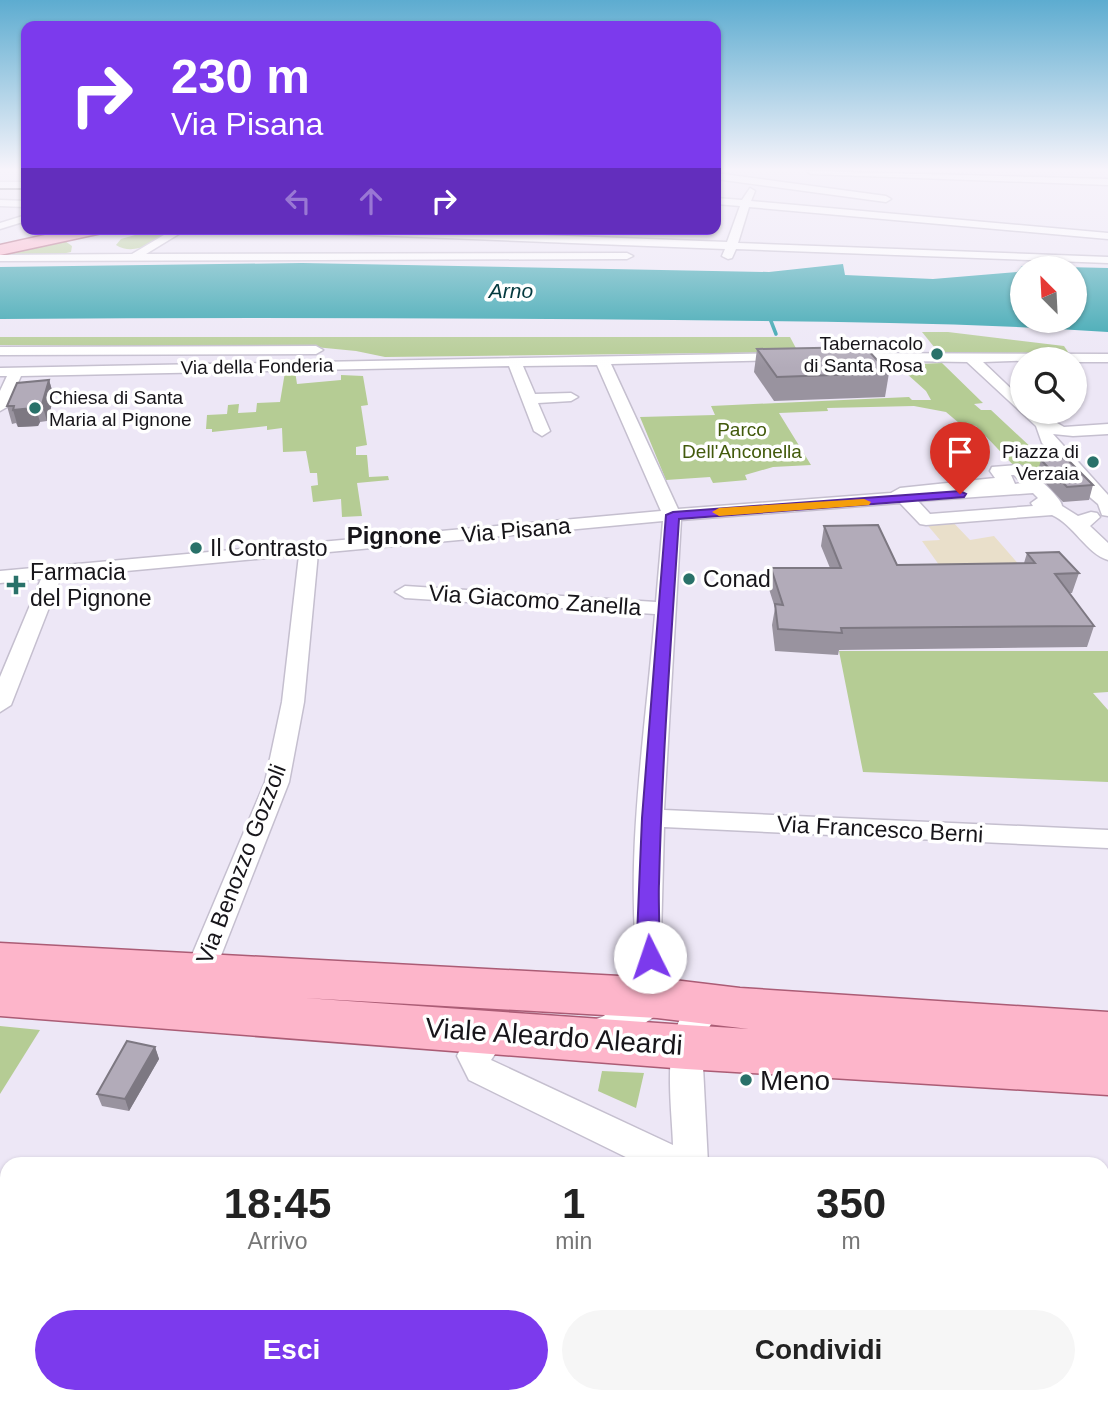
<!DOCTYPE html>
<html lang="it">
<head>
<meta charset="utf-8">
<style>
  body { margin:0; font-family:Arial,sans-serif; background:#f6f6f6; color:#222; height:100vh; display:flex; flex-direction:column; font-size:26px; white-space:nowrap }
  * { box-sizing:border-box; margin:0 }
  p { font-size:23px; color:#767676 }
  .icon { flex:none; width:38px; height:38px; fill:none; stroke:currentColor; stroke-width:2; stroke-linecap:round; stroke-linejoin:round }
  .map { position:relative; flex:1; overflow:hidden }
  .panel { position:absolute; left:0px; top:1157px; width:1110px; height:247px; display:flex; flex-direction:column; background:#fff; border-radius:21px 21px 0 0; box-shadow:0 2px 5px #0004 }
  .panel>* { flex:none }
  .top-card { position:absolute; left:21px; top:21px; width:700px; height:214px; border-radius:14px; box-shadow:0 2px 5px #0004; background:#7c3aed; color:#fff; overflow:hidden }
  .needle { width:46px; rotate:336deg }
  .tools { position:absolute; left:1010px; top:256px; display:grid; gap:14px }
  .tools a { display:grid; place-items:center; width:77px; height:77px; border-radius:50%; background:#fff; box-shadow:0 2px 5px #0004; font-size:35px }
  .pin { position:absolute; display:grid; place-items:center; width:60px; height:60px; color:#fff; margin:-72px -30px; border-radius:50% 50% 50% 0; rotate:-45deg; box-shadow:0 0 7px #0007 }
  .pin .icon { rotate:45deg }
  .me { position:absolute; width:77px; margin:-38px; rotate:356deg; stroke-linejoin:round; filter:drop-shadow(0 0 5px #0008) }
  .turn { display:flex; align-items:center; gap:24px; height:147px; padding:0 35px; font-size:32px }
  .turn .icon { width:91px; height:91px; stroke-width:2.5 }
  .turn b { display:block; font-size:49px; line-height:60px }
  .lanes { display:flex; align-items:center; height:66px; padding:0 35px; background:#0003; justify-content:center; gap:35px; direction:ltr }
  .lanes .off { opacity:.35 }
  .eta { display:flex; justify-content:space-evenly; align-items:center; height:119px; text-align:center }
  .eta b { font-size:42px; font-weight:800; line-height:49px }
  .primary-button { display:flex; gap:14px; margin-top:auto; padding:14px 35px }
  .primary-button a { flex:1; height:80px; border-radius:42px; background:#7c3aed; color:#fff; font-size:28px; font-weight:800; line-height:80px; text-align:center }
  .primary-button a+a { background:#f6f6f6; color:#222 }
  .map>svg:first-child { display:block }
  .commercial { fill:#e9dfca }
  .green { fill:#b5cc94 }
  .forest { fill:#a8c47e }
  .water { fill:#2ea1ac; fill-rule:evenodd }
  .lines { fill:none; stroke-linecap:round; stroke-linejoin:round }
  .stream { stroke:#2ea1ac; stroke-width:3.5 }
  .street-casing { stroke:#c5bfcf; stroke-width:3 }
  .primary-casing { stroke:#ab5c75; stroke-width:3 }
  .street { fill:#fff; fill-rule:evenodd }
  .primary { fill:#fdb5ca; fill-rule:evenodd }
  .tram { stroke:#6b6770; stroke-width:2 }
  .wall { fill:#99939f }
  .shaded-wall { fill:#7d7882 }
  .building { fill:#b2abb9; stroke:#7d7882; stroke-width:2 }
  .route { fill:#7c3aed; stroke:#51269a; stroke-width:2 }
  .slow { fill:#f59e0b }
  .poi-dot { fill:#297169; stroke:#fff; stroke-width:2.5 }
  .labels { text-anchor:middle; stroke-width:7; stroke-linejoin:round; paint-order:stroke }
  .far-poi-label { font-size:19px; fill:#17151a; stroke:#fff; text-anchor:end }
  .far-street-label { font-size:19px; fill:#17151a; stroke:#fff }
  .far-park-label { font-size:19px; fill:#425a0c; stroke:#fff }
  .far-water-label { font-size:21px; font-style:italic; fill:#043a3f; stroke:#fff }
  .street-label { font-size:23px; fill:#17151a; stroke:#fff }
  .poi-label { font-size:23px; fill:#17151a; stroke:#fff; text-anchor:start }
  .neighbourhood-label { font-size:24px; font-weight:bold; fill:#17151a; stroke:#fff }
  .near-street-label { font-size:28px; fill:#17151a; stroke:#fff }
  .near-poi-label { font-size:28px; fill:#17151a; stroke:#fff; text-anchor:start }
</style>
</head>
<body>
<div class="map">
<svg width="1108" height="1403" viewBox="0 0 1108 1403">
  <rect width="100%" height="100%" fill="#ede7f6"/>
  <path class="commercial" d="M 949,518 L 970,540 L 994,536 L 1021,567 L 944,572 L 922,541 L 940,540 L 924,521 Z"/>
  <g class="green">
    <path d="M 108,229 L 114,229 L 65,241 L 72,246 L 71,252 L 57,255 L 0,256 Z"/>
    <path d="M 149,231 L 162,232 L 165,236 C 150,245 132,255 116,245 L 121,239 Z"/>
    <path d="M 922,332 L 948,332 L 1064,346 L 1070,355 L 939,353 Z"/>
    <path d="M 0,337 L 790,337 L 798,352 L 385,357 L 356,351 L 315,347 L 0,345 Z"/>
    <path d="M 942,363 L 983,403 L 974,404 L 981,410 L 991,410 L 1052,467 L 1017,469 L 976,426 L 959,423 L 946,412 L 914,406 L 827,408 L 828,411 L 779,413 L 811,465 L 773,467 L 745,475 L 747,480 L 713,483 L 710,477 L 666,480 L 640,417 L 715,415 L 711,406 L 909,397 L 912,400 L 931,400 L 926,391 L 897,365 Z"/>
    <path d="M 295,371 L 297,384 L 341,380 L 341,375 L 363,376 L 368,405 L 361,406 L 367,445 L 356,447 L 356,455 L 367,455 L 369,477 L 388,476 L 389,480 L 357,483 L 362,516 L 342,517 L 341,499 L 313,502 L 311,486 L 318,485 L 317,473 L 310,473 L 306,451 L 283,452 L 282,428 L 267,430 L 267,426 L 212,432 L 212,429 L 206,429 L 207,415 L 227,414 L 228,405 L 239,404 L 238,413 L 256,412 L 257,403 L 280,402 L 285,372 Z"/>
    <path d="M 839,651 L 1108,651 L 1108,692 L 1093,693 L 1108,710 L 1108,782 L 863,772 Z"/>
    <path d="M 0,1026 L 40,1030 L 0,1094 Z"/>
    <path d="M 602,1071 L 644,1073 L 636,1108 L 598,1091 Z"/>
  </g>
  <g class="forest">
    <path d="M 0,1281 L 7,1282 L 7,1396 L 212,1397 L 210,1403 L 0,1403 Z"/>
    <path d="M 471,1396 L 663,1396 L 674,1403 L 469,1403 Z"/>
  </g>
  <path class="water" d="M 302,263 L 769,272 L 843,264 L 845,275 L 933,279 L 1017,272 L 1022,266 L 1108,268 L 1108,332 C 963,322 819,322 674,320 C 449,318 225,317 0,319 L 0,267 ZM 1022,268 L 1074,268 L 1074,320 L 1022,320 Z"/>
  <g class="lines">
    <path class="stream" d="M 769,316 L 776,334"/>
    <g class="street-casing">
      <g id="street">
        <path d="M 807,171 L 1108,179 L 1108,185 L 811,174 Z"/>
        <path d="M 716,173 L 886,196 L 891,199 L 886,202 L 716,179 Z"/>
        <rect x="0" y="182" width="26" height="6"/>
        <path d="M 750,188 L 755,191 L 751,201 L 1108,233 L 1108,239 L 749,207 L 738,243 L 1108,257 L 1108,263 L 736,249 L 732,258 L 728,259 L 722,256 L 725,249 L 293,232 L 288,229 L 382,229 L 727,242 L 740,206 L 716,204 L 716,198 L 742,200 Z"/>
        <path d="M 0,200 L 26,201 L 26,207 L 0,206 Z"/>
        <path d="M 26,215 L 26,221 L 0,229 L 0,223 Z"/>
        <path d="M 174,229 L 187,229 L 146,254 L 627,253 L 633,256 L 627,259 L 0,261 L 0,255 L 132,254 Z"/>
        <path d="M 0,347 L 316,346 L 323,350 L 316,354 L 0,355 Z"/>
        <path d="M 784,353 L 791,357 L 789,360 L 611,364 L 678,509 L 891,493 L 900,488 L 995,478 L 990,471 L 992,467 L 1018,465 C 1029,468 1062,498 1062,506 L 1078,516 L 1091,512 L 1097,513 L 1100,517 L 1090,526 L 1108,543 L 1108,560 C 1087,554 1073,524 1052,515 L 926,525 L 920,524 L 900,503 L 681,520 L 664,810 L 1108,830 L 1108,848 L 664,827 L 661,937 L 672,998 C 664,1014 615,1045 596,1045 C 592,1045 589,1043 585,1041 L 580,1032 L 585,1023 L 602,1017 L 641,993 C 622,869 645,739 655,614 L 405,598 L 395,592 L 405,586 L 656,602 L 663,521 L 318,553 L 304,702 L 289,782 L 211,981 L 207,989 L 196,993 L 185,989 L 181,981 L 265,782 L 282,702 L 299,555 L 61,577 L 11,705 L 0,712 L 0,677 L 41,579 L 0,583 L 0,571 L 661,511 L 597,365 L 523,366 L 535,394 L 571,393 L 578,397 L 571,401 L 538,403 L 550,431 L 542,436 L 534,431 L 509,366 L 21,376 L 7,407 L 0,411 L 0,391 L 7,376 L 0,376 L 0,368 ZM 1011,475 L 1014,475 L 1022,483 L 1015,484 ZM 1033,493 L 1038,498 L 1031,503 L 1033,506 L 930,514 L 918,501 Z"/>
        <path d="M 846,353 L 1108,354 L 1108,362 L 1074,362 L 1074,359 L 983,362 L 1022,399 L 1022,411 L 1036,411 L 1064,427 L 1108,424 L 1108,434 L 1073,436 L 1053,434 L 1108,495 L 1108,516 L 1102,515 L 1098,504 L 1085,493 L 1075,477 L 1042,443 L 1036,426 L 967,362 L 841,360 L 839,357 Z"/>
        <path d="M 709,992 L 720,995 L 724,1004 L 706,1032 L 702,1047 L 708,1164 L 640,1164 L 469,1080 L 457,1056 C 466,1037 483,1015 505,1023 L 510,1032 L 491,1060 L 673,1145 C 672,1102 656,1009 709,992 Z"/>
        <path d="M 1102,1349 L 1108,1351 L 1108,1391 L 1102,1389 Z"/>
      </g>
    </g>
    <g class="primary-casing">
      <g id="primary">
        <path d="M 72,229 L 104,229 L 102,233 L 0,255 L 0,245 Z"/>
        <path d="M 0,943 L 657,978 L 740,988 L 1108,1012 L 1108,1095 L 686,1069 L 0,1016 ZM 305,998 L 657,1018 L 749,1029 L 686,1025 Z"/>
      </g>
    </g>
    <use href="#street" class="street"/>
    <use href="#primary" class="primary"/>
    <path class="tram" d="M 0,189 L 26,189"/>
  </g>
  <g class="wall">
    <path d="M 757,349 L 889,373 L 885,397 L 774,401 L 754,372 Z"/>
    <path d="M 49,380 L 54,397 L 47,421 L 40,422 L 38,426 L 18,427 L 16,423 L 12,424 L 7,406 Z"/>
    <path d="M 1041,460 L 1093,485 L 1089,500 L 1063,502 L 1037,474 Z"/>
    <path d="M 824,526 L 897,565 L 1024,563 L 1027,553 L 1079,573 L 1072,593 L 1069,593 L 1094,626 L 1087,647 L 839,650 L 838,655 L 775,651 L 772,625 L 775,608 L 769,589 L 771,568 L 830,568 L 821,546 Z"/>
    <path d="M 155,1047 L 159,1059 L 129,1111 L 102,1106 L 97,1094 Z"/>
  </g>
  <g class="shaded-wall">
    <path d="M 49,380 L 54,397 L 47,421 L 42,404 Z"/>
    <path d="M 35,404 L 40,422 L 38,426 L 18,427 L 13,410 Z"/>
    <path d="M 155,1047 L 159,1059 L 129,1111 L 125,1099 Z"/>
  </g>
  <g class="building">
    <path d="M 865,347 L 889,373 L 777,377 L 757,349 Z"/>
    <path d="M 49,380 L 42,404 L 35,404 L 33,408 L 13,410 L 14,406 L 7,406 L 17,383 Z"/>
    <path d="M 1066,458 L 1093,485 L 1067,487 L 1041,460 Z"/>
    <path d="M 878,525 L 897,565 L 1035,563 L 1027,553 L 1059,552 L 1079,573 L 1055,574 L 1094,626 L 841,628 L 842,633 L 778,629 L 775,604 L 783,605 L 771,568 L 841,568 L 824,526 Z"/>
    <path d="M 127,1041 L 155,1047 L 125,1099 L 97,1094 Z"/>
  </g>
  <linearGradient id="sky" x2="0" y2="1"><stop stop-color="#5dacd0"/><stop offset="0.46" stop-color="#f7f4fb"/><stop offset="1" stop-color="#f7f4fb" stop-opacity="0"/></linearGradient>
  <rect width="1108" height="368" fill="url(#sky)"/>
  <path class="route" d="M 960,491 L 966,494 L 964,497 L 679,519 C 671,640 662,762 659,884 C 658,897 661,956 658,963 L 643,963 L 637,937 L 642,818 L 666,515 L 673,512 Z"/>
  <path class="slow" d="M 864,499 L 871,502 L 869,505 L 719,516 L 712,512 L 719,508 Z"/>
  <g class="poi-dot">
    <circle cx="937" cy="354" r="7"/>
    <circle cx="35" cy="408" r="7"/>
    <circle cx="1093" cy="462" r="7"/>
    <circle cx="196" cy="548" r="7"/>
    <circle cx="689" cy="579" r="7"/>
    <path d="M12.5 574.5h7v7h7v7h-7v7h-7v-7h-7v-7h7z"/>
    <circle cx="746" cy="1080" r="7"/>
  </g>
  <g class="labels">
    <g class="far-poi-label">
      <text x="923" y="350">Tabernacolo<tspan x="923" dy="22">di Santa Rosa</tspan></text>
      <text x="49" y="404" text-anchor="start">Chiesa di Santa<tspan x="49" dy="22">Maria al Pignone</tspan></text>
      <text x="1079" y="458">Piazza di<tspan x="1079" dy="22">Verzaia</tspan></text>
    </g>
    <g class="far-street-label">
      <text transform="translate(257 366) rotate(-1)" y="7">Via della Fonderia</text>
    </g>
    <g class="far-park-label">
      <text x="742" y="436">Parco<tspan x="742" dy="22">Dell'Anconella</tspan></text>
    </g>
    <g class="far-water-label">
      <text x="511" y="298">Arno</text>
    </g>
    <g class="street-label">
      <text transform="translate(516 530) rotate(-5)" y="8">Via Pisana</text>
      <text transform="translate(535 600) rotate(4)" y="8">Via Giacomo Zanella</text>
      <text transform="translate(880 829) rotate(3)" y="8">Via Francesco Berni</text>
      <text transform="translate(241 864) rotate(-69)" y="8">Via Benozzo Gozzoli</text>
    </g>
    <g class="poi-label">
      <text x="210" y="556">Il Contrasto</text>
      <text x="30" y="580">Farmacia<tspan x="30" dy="26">del Pignone</tspan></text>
      <text x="703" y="587">Conad</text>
    </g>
    <g class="neighbourhood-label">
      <text x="394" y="544">Pignone</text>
    </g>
    <g class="near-street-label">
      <text transform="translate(554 1036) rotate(4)" y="10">Viale Aleardo Aleardi</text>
    </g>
    <g class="near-poi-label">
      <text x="760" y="1090">Meno</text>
    </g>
  </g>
</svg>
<div class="tools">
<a><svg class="needle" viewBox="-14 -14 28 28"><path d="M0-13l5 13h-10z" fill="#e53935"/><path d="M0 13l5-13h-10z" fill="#767676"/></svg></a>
<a><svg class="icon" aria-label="search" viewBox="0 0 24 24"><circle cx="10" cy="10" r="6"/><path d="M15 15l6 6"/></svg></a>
</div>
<div class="pin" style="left:960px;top:494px;background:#d93025"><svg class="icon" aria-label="arrive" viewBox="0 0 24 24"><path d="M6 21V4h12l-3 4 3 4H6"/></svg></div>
<svg class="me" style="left:650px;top:957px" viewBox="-20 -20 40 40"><circle r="19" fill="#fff"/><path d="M0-13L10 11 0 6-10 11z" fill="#7c3aed"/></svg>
<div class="top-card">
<div class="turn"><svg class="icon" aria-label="right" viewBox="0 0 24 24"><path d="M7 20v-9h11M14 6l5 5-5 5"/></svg><div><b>230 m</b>Via Pisana</div></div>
<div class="lanes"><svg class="icon off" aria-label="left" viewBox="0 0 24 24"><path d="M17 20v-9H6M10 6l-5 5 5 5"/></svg><svg class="icon off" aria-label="ahead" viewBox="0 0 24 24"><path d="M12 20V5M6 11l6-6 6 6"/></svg><svg class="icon" aria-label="right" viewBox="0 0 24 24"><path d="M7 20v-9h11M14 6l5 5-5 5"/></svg></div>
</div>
<section class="panel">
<div class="eta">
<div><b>18:45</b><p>Arrivo</p></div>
<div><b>1</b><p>min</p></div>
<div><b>350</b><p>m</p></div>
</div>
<div class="primary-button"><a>Esci</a><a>Condividi</a></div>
</section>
</div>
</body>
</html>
